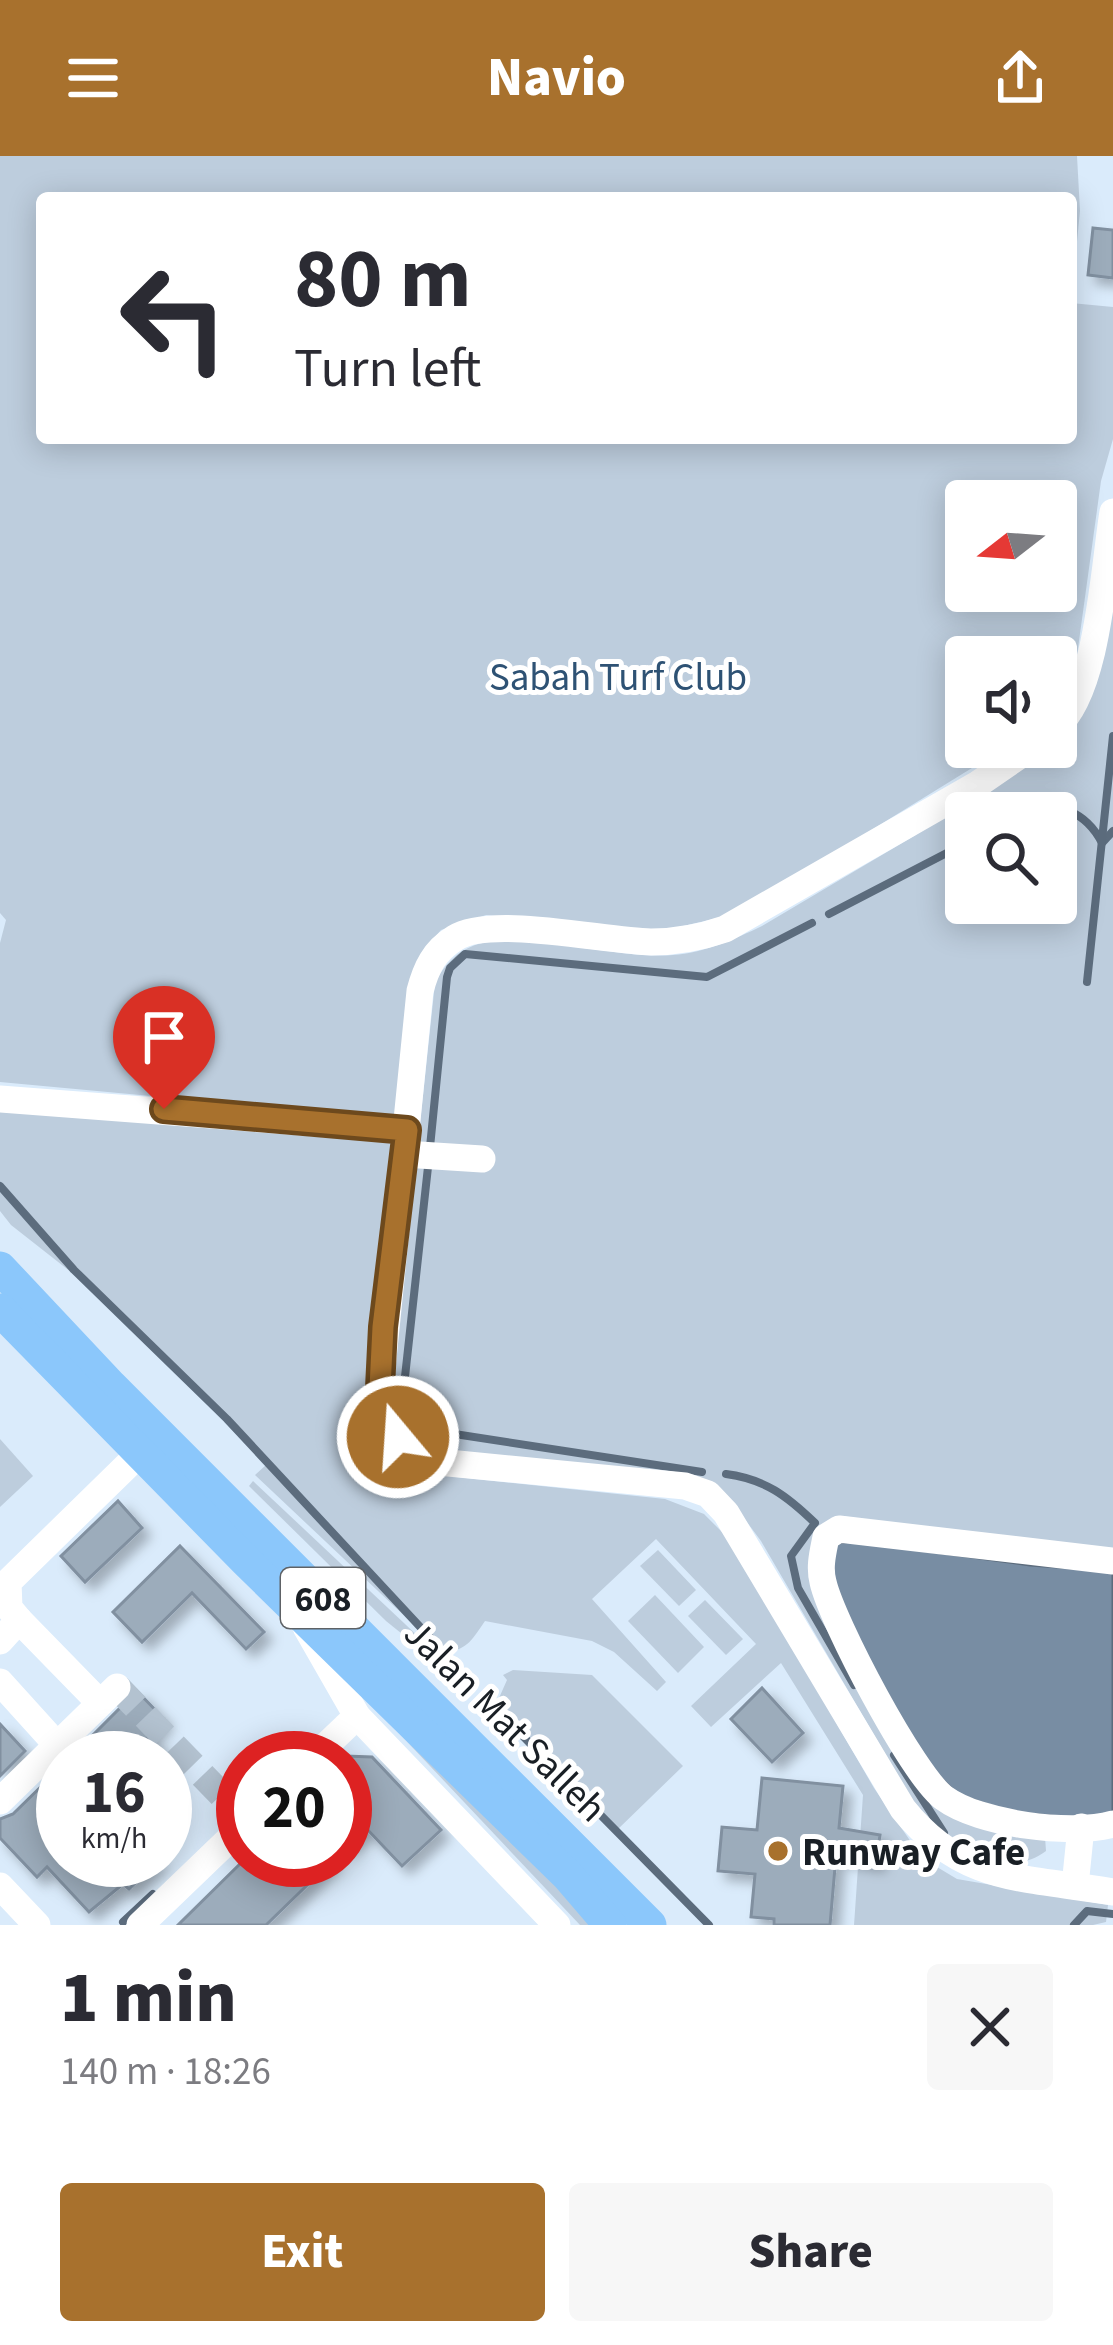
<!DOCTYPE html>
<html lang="en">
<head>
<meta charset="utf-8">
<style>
  body { margin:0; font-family:"Source Sans 3",sans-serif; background:#f7f7f7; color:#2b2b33; height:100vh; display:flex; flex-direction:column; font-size:45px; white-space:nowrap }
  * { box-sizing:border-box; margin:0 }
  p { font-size:39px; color:#7c7c81 }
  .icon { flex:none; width:66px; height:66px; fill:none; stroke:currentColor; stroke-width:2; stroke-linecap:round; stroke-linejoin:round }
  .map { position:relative; height:1769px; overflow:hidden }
  .panel { display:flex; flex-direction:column; background:#fff; flex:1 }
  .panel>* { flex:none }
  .guide { position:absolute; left:36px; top:36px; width:1041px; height:252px; border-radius:12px; box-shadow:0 6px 30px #0003; background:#fff; color:#2b2b33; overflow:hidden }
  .needle { width:78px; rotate:253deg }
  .buttons { position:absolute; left:945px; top:324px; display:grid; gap:24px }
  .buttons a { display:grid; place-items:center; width:132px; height:132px; border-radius:12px; background:#fff; box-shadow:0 6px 30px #0003; font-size:60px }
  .speed { position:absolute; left:36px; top:1575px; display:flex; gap:24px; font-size:60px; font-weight:700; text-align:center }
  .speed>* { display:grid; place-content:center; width:156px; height:156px; border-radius:50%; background:#fff; box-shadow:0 6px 30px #0003; line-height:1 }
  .speed small { font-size:30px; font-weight:400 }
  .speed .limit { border:18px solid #d22; background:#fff; color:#111 }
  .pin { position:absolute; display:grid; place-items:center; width:102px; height:102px; color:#fff; margin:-123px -51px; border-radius:50% 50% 50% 0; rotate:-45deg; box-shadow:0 0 12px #0007 }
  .pin .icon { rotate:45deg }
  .me { position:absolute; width:132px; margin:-66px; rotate:342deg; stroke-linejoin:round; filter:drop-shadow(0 0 9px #0008) }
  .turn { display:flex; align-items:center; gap:42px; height:252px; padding:0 60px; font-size:54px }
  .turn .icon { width:156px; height:156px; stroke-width:2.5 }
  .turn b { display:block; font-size:84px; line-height:102px }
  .round { display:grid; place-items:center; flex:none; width:126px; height:126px; border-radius:12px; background:#f7f7f7 }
  .headline { display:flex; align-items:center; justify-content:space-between; height:204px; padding:0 60px }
  h1 { font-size:72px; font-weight:800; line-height:90px }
  .action { display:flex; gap:24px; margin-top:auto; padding:24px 60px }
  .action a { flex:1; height:138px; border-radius:12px; background:#a8712d; color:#fff; font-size:48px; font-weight:800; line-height:138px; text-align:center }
  .action a+a { background:#f7f7f7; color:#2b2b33 }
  header { display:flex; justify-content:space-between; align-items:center; height:156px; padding:0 60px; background:#a8712d; color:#fff; font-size:54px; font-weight:800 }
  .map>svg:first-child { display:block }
  .green { fill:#bdcddd; fill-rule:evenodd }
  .water { fill:#788da3; stroke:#5c6c7d; stroke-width:3 }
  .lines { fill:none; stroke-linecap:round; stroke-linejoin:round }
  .stream { stroke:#5c6c7d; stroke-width:8 }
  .building { fill:#9cacbb; stroke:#8190a0; stroke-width:3; filter:url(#shadow) }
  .minor-tunnel { stroke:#b3c2d0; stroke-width:27; stroke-dasharray:27 14; stroke-linecap:butt }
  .minor { stroke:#fff; stroke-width:27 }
  .major { stroke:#8bc7fb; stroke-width:33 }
  .route-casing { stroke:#6d491d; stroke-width:30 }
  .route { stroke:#a8712d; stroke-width:21 }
  .poi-dot { fill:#a8712d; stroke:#fff; stroke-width:4.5 }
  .labels { text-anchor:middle; stroke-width:10; stroke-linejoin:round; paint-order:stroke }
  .shield { fill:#fff; stroke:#5e6266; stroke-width:3 }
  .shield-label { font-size:36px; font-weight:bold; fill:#191f25 }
  .park-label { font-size:39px; fill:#2e5274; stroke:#fff }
  .street-label { font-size:39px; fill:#191f25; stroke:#fff }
  .poi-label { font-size:39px; font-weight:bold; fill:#191f25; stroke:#fff; text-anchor:start }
</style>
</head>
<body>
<header><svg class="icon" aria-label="menu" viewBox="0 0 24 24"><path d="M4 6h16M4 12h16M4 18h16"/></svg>Navio<svg class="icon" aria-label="share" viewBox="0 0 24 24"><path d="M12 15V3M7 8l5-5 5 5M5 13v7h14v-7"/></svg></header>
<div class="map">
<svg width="1113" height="1769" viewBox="0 0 1113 1769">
  <defs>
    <filter id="shadow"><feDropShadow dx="8" dy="8" stdDeviation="6" flood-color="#0004"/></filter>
  </defs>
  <rect width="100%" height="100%" fill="#daebfb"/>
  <g class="green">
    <path d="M 0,0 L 1077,0 L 1080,55 L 1071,147 L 1113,151 L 1113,283 L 1101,325 L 1075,514 L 1056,546 L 1056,501 L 966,501 L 966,591 L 1006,591 L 750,749 L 718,762 L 661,775 L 486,759 L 441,774 L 422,796 L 397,963 L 0,926 L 0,787 L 6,764 L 0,757 ZM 42,42 L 1071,42 L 1071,282 L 42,282 ZM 966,345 L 1056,345 L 1056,435 L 966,435 Z"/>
    <path d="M 1113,438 L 1113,1395 L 841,1360 L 1045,1681 L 1046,1695 C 1001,1729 946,1683 916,1651 L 761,1385 L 732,1346 L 425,1289 C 384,1249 393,1226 398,1173 L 435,827 C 444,809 456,796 475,789 C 521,774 619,804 673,799 C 704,797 735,783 762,770 L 914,680 L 1050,591 L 1056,591 L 1074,567 ZM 966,657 L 1056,657 L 1056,747 L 966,747 Z"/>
    <path d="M 0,950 L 392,984 L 375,1270 C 399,1301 418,1313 456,1321 L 665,1343 L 704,1358 L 731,1385 L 874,1632 L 911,1686 L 932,1708 L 957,1723 L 1108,1749 L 1106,1766 L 1093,1769 L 854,1769 L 863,1639 L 781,1507 L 711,1571 L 691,1550 L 756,1488 L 656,1383 L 592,1443 L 666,1526 L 657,1535 L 614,1496 L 592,1485 L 485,1465 C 473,1482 468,1494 446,1496 L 430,1484 L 255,1319 L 266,1309 L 104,1142 L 11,1069 L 0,1055 Z"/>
    <path d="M 0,1283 L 33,1320 L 0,1351 Z"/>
    <path d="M 253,1325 L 439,1500 L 432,1502 L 386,1465 L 249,1330 Z"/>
    <path d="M 658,1394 L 696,1434 L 679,1450 L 640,1410 Z"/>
    <path d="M 655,1439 L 704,1491 L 678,1517 L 628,1465 Z"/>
    <path d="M 705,1444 L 743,1483 L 726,1499 L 688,1460 Z"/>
    <path d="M 513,1514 L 592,1519 L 683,1610 L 616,1675 L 495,1551 L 507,1524 L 503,1519 Z"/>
    <path d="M 347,1522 L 606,1769 L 580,1769 Z"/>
  </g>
  <path class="water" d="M 855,1385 L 1030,1409 L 1113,1415 L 1113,1657 L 1091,1664 L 1009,1656 L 958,1639 L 917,1599 L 833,1435 L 833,1387 Z"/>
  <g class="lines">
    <g class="stream">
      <path d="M 1024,657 C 1054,641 1087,657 1102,687 L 1113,675"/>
      <path d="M 829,758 L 966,687"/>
      <path d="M 1087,826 L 1113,580"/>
      <path d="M 430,991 L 447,821 L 450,812 L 465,798 L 707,821 L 812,767"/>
      <path d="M 428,1011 L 403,1239 C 404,1257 407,1263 422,1273 L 702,1316"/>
      <path d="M 0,1030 L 74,1114 L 227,1263 L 436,1488"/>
      <path d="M 726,1318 C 765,1323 787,1340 815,1367 L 791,1400 L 798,1432 L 854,1529"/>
      <path d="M 503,1560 L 709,1769"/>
      <path d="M 894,1599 L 944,1677"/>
      <path d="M 123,1766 L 153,1738"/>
      <path d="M 1074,1769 L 1087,1755 L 1113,1758"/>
    </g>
  </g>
  <g class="building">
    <path d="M 1093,72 L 1113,74 L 1113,122 L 1088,119 Z"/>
    <path d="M 118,1345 L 142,1372 L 85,1426 L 61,1400 Z"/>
    <path d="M 180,1390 L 264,1476 L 246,1493 L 192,1437 L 142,1486 L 113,1456 Z"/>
    <path d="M 762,1532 L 803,1577 L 772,1606 L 731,1563 Z"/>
    <path d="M 137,1535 L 165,1564 L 148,1581 L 168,1602 L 70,1602 Z"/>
    <path d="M 0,1568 L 25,1595 L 0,1620 Z"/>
    <path d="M 345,1600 L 372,1601 L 441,1674 L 402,1710 L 366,1672 L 345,1692 Z"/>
    <path d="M 63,1609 L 63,1704 L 159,1704 L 129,1733 L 123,1728 L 89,1756 L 47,1711 L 37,1721 L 0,1682 L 0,1663 L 13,1658 Z"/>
    <path d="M 762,1622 L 843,1630 L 839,1672 L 880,1679 L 876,1707 L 836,1700 L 830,1769 L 774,1769 L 774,1763 L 751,1761 L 755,1718 L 718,1715 L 722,1671 L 757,1674 Z"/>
    <path d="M 244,1704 L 333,1704 L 266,1769 L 178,1769 Z"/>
  </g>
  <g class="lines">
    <path class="minor-tunnel" d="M 117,1531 L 243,1661"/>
    <g class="minor">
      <path d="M 1056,571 C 1098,537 1104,410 1113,356"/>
      <path d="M 1032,591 L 978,628 L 725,773 C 699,782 678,786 651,786 C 604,785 491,759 455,782 C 434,795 426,812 420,835 L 380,1232 L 385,1260 L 398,1281 L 438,1306 L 685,1330 L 708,1338 L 726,1357 L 903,1653 C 963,1728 1026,1721 1113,1736"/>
      <path d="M 0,943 L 407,974"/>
      <path d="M 404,998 L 482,1003"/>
      <path d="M 1113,1405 L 839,1373 L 826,1381 C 823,1396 819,1411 823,1426 C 832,1466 913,1619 944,1642 C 979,1668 1072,1680 1113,1668"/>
      <path d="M 19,1464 L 9,1452 L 8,1426 L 139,1298"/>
      <path d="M 306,1471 L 357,1560 L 557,1769"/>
      <path d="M 0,1485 L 19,1464 L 100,1547"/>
      <path d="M 0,1526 L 57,1589"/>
      <path d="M 313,1602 L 357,1560"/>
      <path d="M 0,1645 L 117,1531"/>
      <path d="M 0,1730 L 37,1769"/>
      <path d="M 1075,1730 L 1081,1671"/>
      <path d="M 140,1769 L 243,1670"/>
    </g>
    <g class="major">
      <path d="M 0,1112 L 111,1230 L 650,1769"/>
      <path d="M 0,1154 L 246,1405 L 568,1720 L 610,1769"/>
    </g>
  </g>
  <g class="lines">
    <g class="route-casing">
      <path id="route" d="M 164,953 L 407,974 L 383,1171 L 380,1232 L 385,1260 L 398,1281"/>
    </g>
    <use href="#route" class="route"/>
  </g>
  <circle class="poi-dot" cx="778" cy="1695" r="12"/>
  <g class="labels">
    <rect class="shield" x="281" y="1412" width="84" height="60" rx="9"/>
    <g class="shield-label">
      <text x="323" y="1455">608</text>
    </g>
    <g class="park-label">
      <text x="618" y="534">Sabah Turf Club</text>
    </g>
    <g class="street-label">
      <text transform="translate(506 1564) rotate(45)" y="14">Jalan Mat Salleh</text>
    </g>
    <g class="poi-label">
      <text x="802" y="1709">Runway Cafe</text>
    </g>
  </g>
</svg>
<div class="buttons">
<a><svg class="needle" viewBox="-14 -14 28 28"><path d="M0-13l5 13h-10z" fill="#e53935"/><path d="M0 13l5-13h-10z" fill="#7c7c81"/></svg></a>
<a><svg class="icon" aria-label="sound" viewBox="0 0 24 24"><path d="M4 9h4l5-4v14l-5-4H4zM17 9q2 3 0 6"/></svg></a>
<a><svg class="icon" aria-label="search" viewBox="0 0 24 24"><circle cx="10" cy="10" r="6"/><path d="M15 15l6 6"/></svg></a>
</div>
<div class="speed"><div>16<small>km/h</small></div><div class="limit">20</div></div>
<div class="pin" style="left:164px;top:953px;background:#d93025"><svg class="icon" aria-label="arrive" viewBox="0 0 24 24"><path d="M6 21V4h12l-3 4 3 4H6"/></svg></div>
<svg class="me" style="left:398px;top:1281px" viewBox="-20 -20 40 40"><circle r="17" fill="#a8712d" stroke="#fff" stroke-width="3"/><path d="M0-11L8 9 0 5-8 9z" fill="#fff"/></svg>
<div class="guide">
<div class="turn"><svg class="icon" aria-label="left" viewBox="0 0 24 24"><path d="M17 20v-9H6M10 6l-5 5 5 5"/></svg><div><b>80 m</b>Turn left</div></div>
</div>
</div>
<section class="panel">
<div class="headline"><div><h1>1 min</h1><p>140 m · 18:26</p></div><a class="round"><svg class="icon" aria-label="close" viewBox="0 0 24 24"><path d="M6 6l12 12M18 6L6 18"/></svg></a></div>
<div class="action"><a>Exit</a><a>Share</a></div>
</section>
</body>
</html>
